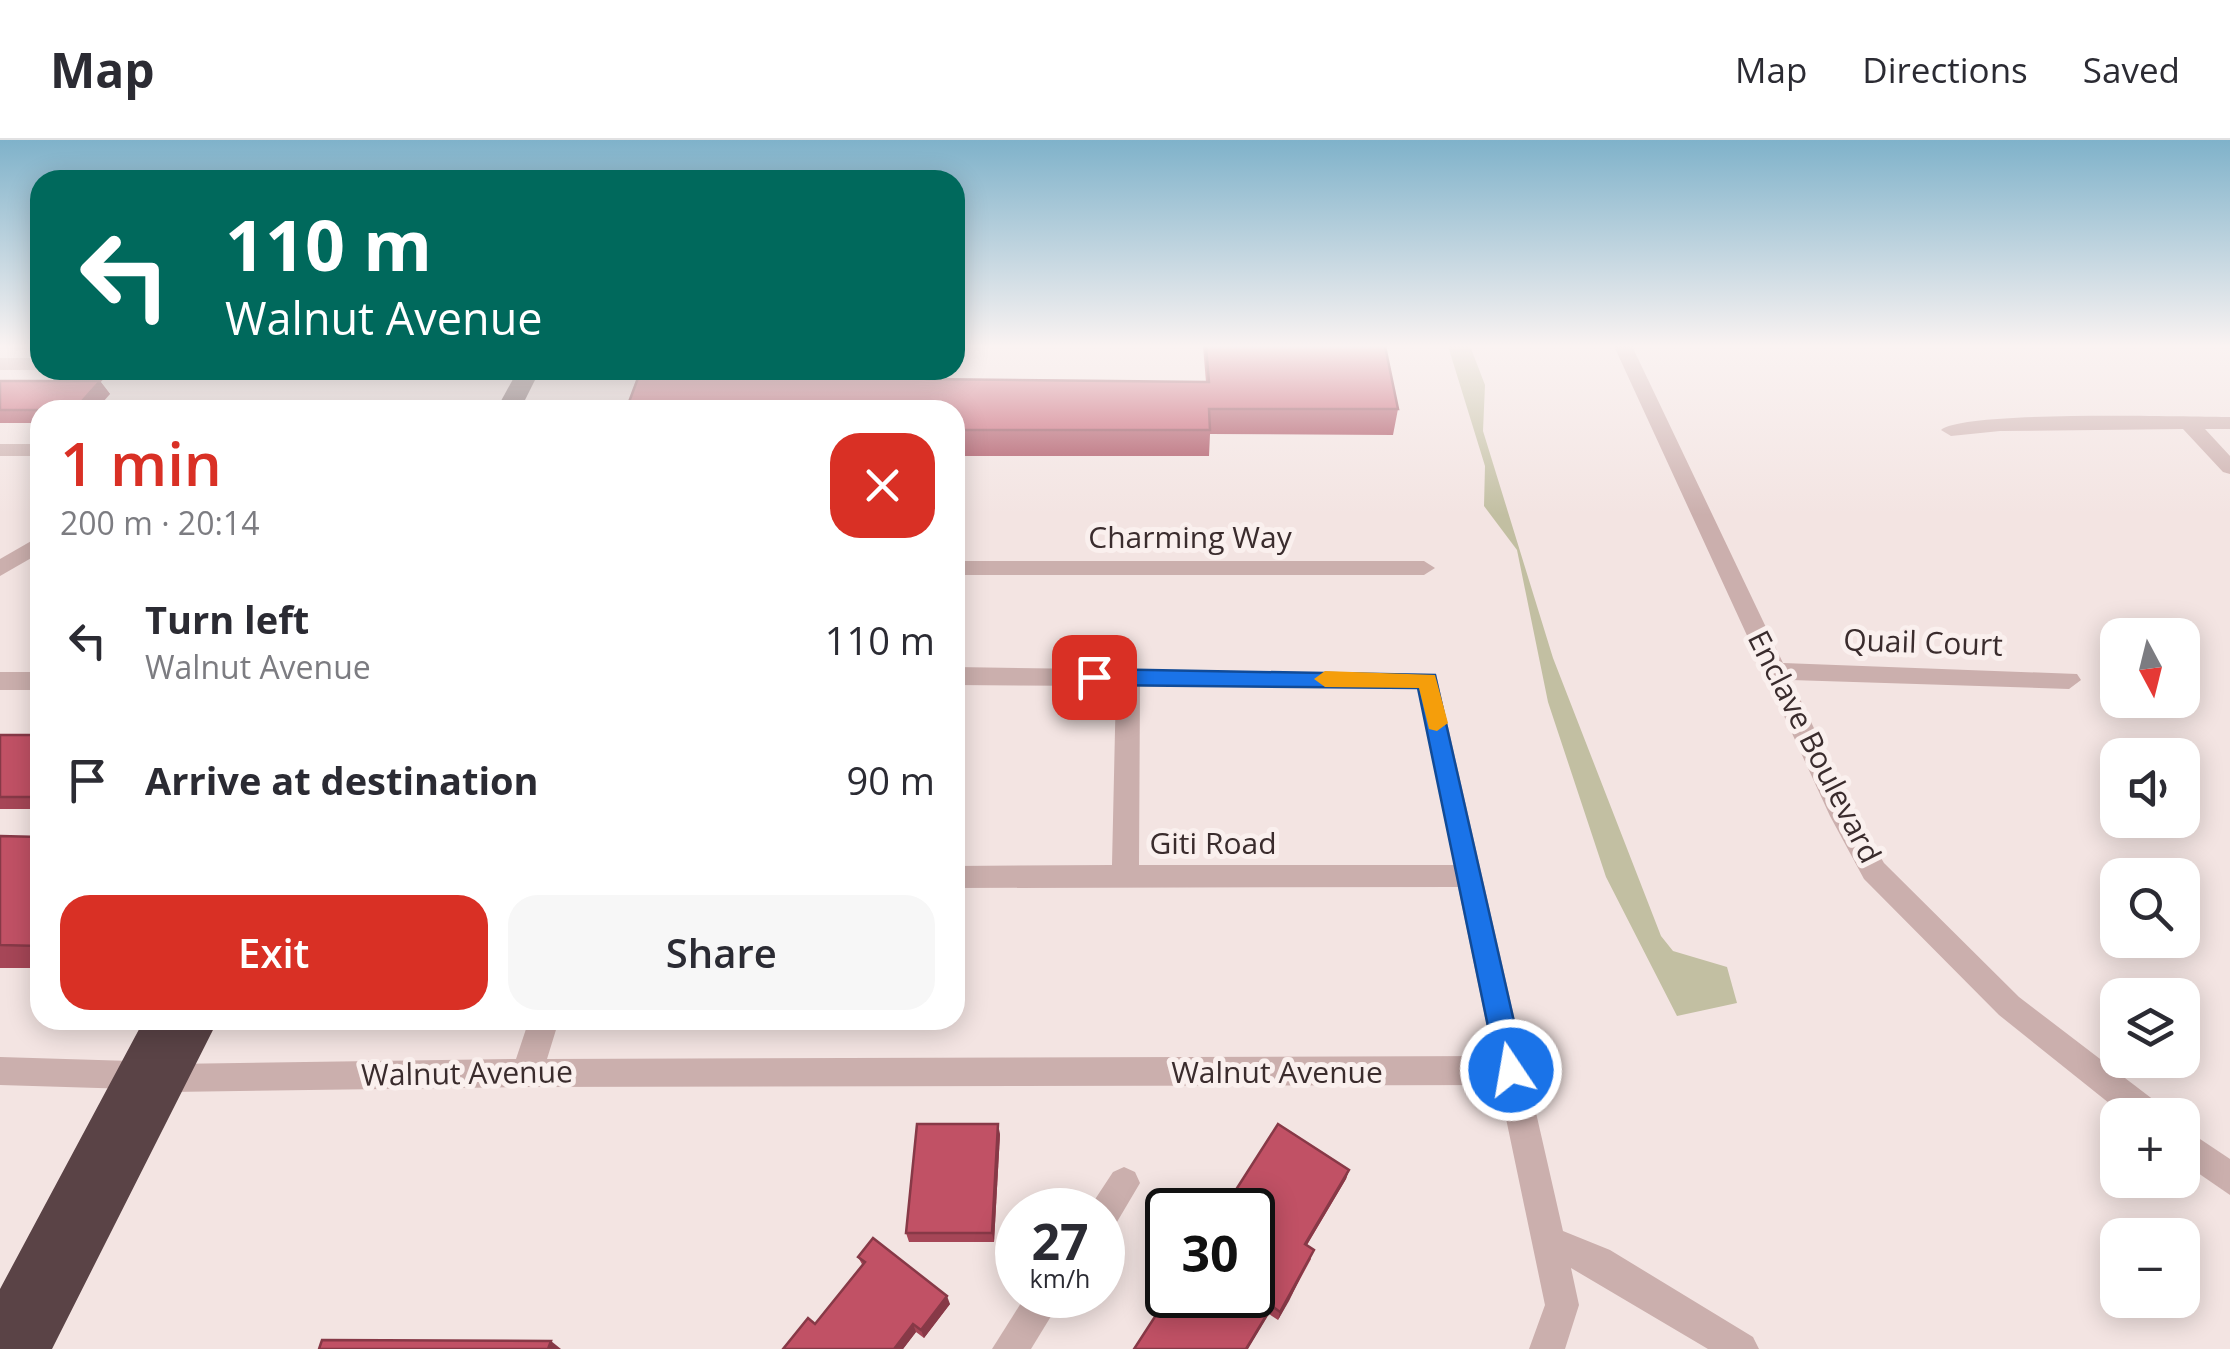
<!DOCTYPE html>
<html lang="en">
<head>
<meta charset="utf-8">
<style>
  body { margin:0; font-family:"Open Sans",sans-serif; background:#f7f7f7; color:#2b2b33; height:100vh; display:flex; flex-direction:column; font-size:38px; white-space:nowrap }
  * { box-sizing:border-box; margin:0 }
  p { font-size:32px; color:#7c7c81 }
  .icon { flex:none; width:55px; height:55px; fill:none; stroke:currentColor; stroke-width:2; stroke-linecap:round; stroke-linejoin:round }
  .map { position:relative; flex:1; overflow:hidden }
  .details { position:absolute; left:30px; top:260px; width:935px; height:630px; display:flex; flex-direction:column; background:#fff; border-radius:30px; box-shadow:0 5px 25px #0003 }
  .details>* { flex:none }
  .hud { position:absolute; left:30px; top:30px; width:935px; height:210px; border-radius:30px; box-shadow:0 5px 25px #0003; background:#00695c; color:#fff; overflow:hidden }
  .needle { width:65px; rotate:173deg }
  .controls { position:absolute; left:2100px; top:478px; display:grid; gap:20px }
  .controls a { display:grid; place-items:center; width:100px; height:100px; border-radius:20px; background:#fff; box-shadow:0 5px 25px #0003; font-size:50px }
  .speed { position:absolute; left:995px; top:1048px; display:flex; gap:20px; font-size:50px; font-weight:700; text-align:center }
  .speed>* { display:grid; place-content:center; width:130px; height:130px; border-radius:50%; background:#fff; box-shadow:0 5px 25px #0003; line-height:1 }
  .speed small { font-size:25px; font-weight:400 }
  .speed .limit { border:5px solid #111; border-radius:15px; background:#fff; color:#111 }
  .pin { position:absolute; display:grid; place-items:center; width:85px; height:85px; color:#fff; margin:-42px; border-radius:20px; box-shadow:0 5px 15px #0006 }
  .me { position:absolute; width:110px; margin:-55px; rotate:348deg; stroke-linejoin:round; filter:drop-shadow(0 0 8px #0008) }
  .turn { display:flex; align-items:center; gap:35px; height:210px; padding:0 30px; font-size:45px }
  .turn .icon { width:130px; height:130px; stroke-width:2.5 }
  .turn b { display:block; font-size:70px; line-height:85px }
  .round { display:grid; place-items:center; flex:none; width:105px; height:105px; border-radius:30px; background:#f7f7f7 }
  .head { display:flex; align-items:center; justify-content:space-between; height:170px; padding:0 30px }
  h1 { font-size:60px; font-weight:600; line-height:75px; color:#d93025 }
  .button { display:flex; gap:20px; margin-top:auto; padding:20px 30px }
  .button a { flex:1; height:115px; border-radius:30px; background:#d93025; color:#fff; font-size:40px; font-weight:600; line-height:115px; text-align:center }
  .button a+a { background:#f7f7f7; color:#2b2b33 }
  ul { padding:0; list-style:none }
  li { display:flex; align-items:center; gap:30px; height:140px; padding:0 30px }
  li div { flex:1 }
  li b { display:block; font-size:38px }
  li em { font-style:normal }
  header { display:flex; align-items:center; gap:60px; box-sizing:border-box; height:140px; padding:0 50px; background:#fff; border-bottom:2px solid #e1e1e2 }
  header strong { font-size:48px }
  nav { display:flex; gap:55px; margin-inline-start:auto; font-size:35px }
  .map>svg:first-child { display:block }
  .green { fill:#c2bfa2 }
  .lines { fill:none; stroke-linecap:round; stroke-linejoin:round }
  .minor { fill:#cbafad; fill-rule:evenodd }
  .highway { fill:#5a4346; fill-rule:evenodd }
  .wall { fill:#a64657 }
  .shaded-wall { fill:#873947 }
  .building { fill:#c15165; stroke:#873947; stroke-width:2.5 }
  .route { fill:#1a73e8; stroke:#114b97; stroke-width:2.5 }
  .slow { fill:#f59e0b }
  .labels { text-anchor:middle; stroke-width:10; stroke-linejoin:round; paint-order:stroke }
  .street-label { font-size:30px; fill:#3a2c2d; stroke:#faf0ee }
</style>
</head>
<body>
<header>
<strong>Map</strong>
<nav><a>Map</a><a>Directions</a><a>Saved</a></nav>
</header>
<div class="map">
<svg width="2230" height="1209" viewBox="0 0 2230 1209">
  <rect width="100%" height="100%" fill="#f3e4e2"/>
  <path class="green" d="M 1448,206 L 1470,206 L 1485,245 L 1483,291 L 1553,518 L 1661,796 L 1673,811 L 1727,827 L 1737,863 L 1677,876 L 1606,737 L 1548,562 L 1517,410 L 1484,366 L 1485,326 Z"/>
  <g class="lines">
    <g class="minor">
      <path d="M 1614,206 L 1632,206 L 1783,523 L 2077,534 L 2081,540 L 2069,549 L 1791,540 L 1854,672 L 1884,723 L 2019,857 L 2159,964 L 2164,975 L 2124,975 L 1999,875 L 1864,739 L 1830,676 Z"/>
      <rect x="0" y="218" width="40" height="12"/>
      <path d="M 2230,277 L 2230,289 L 2205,289 L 2230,316 L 2230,334 L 2223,332 L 2183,289 L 2000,291 L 1951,296 L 1941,290 C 1964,270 2186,277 2230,277 Z"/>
      <rect x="0" y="304" width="40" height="12"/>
      <path d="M 40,396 L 40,413 L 0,436 L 0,419 Z"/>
      <path d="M 955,421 L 1424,421 L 1435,428 L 1424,435 L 955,435 Z"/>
      <path d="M 955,527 L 1436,534 L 1563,1091 L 1610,1110 L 1753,1197 L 1759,1209 L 1708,1209 L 1571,1128 L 1579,1165 L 1565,1209 L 1529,1209 L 1545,1165 L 1499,945 L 527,947 L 171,952 L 160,948 L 156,938 L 160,928 L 171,924 L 516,919 L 529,880 L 559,880 L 547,919 L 1493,916 L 1458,747 L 955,748 L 955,726 L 1112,725 L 1116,546 L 955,545 ZM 1140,546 L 1418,549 L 1454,725 L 1139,725 Z"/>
      <rect x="0" y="532" width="40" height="18"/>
      <path d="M 0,917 L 131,921 L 142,925 L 146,935 L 142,945 L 131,949 L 0,945 Z"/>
      <path d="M 2182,987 L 2230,1019 L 2230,1055 L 2182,1022 Z"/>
      <path d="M 1124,1027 L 1135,1032 L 1140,1043 L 1114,1087 L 1102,1091 L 1102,1070 L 1088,1070 L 1113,1032 Z"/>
      <path d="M 1026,1155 L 1064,1155 L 1031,1209 L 992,1209 Z"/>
    </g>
    <g class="highway">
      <path d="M 518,230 L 540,230 L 520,270 L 496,270 Z"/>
      <path d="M 144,880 L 181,880 L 177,888 L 181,880 L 218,880 L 52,1209 L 0,1209 L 0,1149 Z"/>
    </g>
  </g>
  <g class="wall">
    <path d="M 1203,206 L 1385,206 L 1398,269 L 1393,295 L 1210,294 L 1209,316 L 955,316 L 955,270 L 926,239 L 1206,242 Z"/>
    <path d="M 0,241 L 100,241 L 110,254 L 40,270 L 40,283 L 0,283 Z"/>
    <rect x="0" y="595" width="40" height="74"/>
    <path d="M 0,696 L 40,697 L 40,828 L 0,828 Z"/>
    <path d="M 1000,994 L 994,1102 L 909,1102 L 906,1093 Z"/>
    <path d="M 1349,1030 L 1346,1039 L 1307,1105 L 1311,1119 L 1278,1180 L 1269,1174 L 1134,1209 Z"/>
    <path d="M 858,1117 L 950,1164 L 924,1198 L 916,1192 L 903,1209 L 783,1209 L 815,1184 L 863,1126 Z"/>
  </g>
  <g class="shaded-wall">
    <path d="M 100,241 L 110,254 L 96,270 L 74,270 Z"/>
    <path d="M 998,984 L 1000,994 L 994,1102 L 992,1093 Z"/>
    <path d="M 1349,1030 L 1346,1039 L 1302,1113 L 1305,1104 Z"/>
    <path d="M 1314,1110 L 1289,1161 L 1278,1180 L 1280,1172 Z"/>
    <path d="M 947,1156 L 950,1164 L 924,1198 L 921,1190 Z"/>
    <path d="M 1272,1166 L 1269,1174 L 1248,1209 L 1246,1209 Z"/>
    <path d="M 913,1184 L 916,1192 L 903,1209 L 894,1209 Z"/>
    <path d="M 551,1201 L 561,1209 L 548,1209 Z"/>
  </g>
  <g class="building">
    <path d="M 1206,206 L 1385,206 L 1398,269 L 1209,269 L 1210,290 L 955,290 L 955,270 L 626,270 L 641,230 L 918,230 L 926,239 L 1209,242 Z"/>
    <path d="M 0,241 L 100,241 L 74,270 L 0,270 Z"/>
    <rect x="0" y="595" width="40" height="62"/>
    <path d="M 0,696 L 40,697 L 40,806 L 0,805 Z"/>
    <path d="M 917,984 L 998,984 L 992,1093 L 906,1093 Z"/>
    <path d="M 1278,984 L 1349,1030 L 1305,1104 L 1314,1110 L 1280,1172 L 1272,1166 L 1246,1209 L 1134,1209 L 1169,1155 L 1252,1155 L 1252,1070 L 1223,1070 Z"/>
    <path d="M 873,1098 L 947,1156 L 921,1190 L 913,1184 L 894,1209 L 783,1209 L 808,1178 L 815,1184 L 865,1122 L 858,1117 Z"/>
    <path d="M 322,1200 L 551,1201 L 548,1209 L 319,1209 Z"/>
  </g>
  <linearGradient id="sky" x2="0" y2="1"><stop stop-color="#7fb2ca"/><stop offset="0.55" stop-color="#faf3f2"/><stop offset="1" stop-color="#faf3f2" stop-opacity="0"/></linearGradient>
  <rect width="2230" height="375" fill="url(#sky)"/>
  <path class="route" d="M 1094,529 L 1435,535 L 1525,930 L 1521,939 L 1511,943 L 1501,939 L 1497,930 L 1418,548 L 1094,545 L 1083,537 Z"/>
  <path class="slow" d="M 1325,531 L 1435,535 L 1448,583 L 1437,591 L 1429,589 L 1419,548 L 1325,547 L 1314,539 Z"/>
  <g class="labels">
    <g class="street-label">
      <text x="1190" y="408">Charming Way</text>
      <text transform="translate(1923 503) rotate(2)" y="10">Quail Court</text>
      <text transform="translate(1814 607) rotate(63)" y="10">Enclave Boulevard</text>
      <text x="1213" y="714">Giti Road</text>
      <text x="1277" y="943">Walnut Avenue</text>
      <text transform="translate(467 934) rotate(-1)" y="10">Walnut Avenue</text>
    </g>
  </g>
</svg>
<div class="controls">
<a><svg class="needle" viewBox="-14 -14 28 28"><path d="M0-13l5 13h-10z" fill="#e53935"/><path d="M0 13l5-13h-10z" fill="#7c7c81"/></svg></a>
<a><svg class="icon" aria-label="sound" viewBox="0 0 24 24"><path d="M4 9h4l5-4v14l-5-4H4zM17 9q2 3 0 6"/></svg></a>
<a><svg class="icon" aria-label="search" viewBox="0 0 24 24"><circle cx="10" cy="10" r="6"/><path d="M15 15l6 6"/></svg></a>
<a><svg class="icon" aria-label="layers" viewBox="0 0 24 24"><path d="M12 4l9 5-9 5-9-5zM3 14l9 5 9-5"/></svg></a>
<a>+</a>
<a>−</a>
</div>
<div class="speed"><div>27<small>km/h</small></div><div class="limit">30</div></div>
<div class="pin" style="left:1094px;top:537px;background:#d93025"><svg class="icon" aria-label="arrive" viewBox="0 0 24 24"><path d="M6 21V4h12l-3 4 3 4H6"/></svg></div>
<svg class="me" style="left:1511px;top:930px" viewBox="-20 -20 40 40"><circle r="17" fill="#1a73e8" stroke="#fff" stroke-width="3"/><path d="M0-11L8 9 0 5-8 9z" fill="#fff"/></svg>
<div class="hud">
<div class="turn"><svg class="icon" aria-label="left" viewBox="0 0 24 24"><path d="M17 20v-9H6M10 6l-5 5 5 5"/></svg><div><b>110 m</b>Walnut Avenue</div></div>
</div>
<section class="details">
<div class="head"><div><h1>1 min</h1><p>200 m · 20:14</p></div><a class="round" style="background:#d93025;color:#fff"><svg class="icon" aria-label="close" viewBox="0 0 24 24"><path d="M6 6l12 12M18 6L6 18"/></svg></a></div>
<ul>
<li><svg class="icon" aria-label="left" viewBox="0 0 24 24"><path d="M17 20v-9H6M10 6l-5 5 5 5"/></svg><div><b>Turn left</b><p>Walnut Avenue</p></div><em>110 m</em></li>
<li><svg class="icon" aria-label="arrive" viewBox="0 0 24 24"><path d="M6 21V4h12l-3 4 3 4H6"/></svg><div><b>Arrive at destination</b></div><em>90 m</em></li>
</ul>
<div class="button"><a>Exit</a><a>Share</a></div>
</section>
</div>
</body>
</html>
